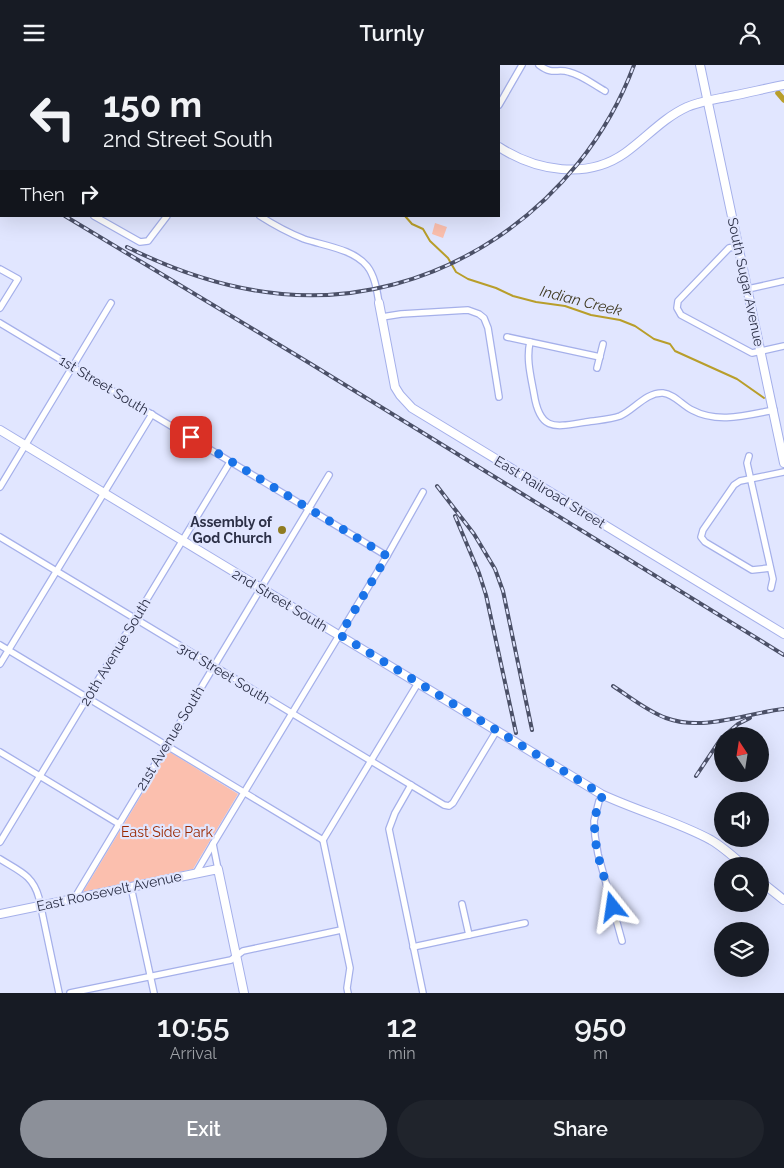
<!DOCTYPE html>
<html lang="en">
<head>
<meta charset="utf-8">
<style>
  body { margin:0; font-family:Raleway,sans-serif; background:#20242c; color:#f1f3f6; height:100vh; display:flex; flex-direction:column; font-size:19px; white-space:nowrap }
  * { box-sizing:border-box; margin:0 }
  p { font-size:16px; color:#9ea1a6 }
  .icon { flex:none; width:28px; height:28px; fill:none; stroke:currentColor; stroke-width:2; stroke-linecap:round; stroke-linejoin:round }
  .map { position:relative; height:928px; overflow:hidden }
  .details { display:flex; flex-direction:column; background:#171b24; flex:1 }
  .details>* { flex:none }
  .banner { position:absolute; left:0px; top:0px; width:500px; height:152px; box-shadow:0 5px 20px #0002; background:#171b24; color:#f1f3f6; overflow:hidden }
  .needle { width:32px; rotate:348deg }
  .buttons { position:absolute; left:714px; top:662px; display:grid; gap:10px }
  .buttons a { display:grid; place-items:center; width:55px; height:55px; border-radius:50%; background:#171b24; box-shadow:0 5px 20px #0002; font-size:25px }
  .pin { position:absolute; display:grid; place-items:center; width:42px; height:42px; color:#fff; margin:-21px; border-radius:10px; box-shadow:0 2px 8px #0006 }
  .me { position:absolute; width:55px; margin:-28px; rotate:345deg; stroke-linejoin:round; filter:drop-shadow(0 0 4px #0008) }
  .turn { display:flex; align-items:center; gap:18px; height:105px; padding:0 20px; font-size:22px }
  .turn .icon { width:65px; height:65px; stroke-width:2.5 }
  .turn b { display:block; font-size:35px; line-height:42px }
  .then { display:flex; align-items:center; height:48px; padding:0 20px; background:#0003; gap:10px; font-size:19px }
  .eta { display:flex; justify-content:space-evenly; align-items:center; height:85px; text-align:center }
  .eta b { font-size:30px; font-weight:600; line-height:35px }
  .primary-button { display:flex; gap:10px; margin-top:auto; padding:10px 20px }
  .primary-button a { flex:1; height:58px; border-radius:30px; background:#8c9099; color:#fff; font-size:20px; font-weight:600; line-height:58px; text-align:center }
  .primary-button a+a { background:#20242c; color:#f1f3f6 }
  header { display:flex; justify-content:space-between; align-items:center; height:65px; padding:0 20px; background:#171b24; font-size:22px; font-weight:600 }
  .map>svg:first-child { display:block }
  .green { fill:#fbbfae }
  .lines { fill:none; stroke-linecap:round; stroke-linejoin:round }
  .stream { stroke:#b89e2b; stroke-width:2 }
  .canal { stroke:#b89e2b; stroke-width:5.5 }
  .minor-casing { stroke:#a5b0ea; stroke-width:8 }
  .tertiary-casing { stroke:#a5b0ea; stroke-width:10 }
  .secondary-casing { stroke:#a5b0ea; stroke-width:11 }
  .minor { stroke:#fff; stroke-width:5.5 }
  .tertiary { stroke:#fff; stroke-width:8 }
  .secondary { stroke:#fdeaf8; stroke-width:9 }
  .rail-casing { stroke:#4b5067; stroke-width:4 }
  .rail { stroke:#e1e6ff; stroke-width:2; stroke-dasharray:5.5; stroke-linecap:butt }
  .route { stroke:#1a73e8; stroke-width:9; stroke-dasharray:0 16.2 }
  .poi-dot { fill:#8f7b21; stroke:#e1e6ff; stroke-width:2 }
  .labels { text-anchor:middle; stroke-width:4.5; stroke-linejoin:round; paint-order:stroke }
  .street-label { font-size:14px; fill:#2c3047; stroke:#e1e6ff }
  .poi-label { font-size:14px; font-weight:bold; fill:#2c3047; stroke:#e1e6ff; text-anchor:end }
  .park-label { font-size:14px; fill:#9a2903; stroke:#e1e6ff }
  .water-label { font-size:15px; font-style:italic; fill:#413b23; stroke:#e1e6ff }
</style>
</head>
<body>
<header><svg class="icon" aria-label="menu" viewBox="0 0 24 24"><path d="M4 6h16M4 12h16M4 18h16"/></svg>Turnly<svg class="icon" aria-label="person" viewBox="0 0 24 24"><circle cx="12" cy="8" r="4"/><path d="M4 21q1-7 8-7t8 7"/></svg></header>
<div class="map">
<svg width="784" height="928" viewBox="0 0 784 928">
  <rect width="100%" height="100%" fill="#e1e6ff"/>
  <g class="green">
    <path d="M 435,158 L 447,162 L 443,173 L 432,169 Z"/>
    <path d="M 168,686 L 238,729 L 193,804 L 83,827 Z"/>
  </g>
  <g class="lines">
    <g class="stream">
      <path d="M 249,0 L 250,1"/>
      <path d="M 405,151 L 412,159 L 423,164 L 430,176 L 448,193 L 456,207 L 468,214 L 496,223 L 513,231 L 536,237 L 565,241 L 591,250 L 620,255 L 635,261 L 654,274 L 670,279 L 675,286 L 737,314 L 764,333"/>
    </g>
    <path class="canal" d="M 778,28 L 784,35"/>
    <g class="minor-casing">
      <g id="minor">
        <path d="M 190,0 L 192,1"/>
        <path d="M 539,0 C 554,11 556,3 569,7 C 582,10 594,20 605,26"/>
        <path d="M 148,1 L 149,0"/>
        <path d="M 406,1 L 406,0"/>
        <path d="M 470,1 L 470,0"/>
        <path d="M 0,5 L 1,6"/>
        <path d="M 499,40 L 522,0"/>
        <path d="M 94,151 L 140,177 L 148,176 L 167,151"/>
        <path d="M 260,151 C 274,160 289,168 304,174 C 325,181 353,184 367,201 C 375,211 377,226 379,238"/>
        <path d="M 738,181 L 729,183 L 678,236 L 677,243 L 681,250 L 752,288 L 784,281"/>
        <path d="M 0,204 L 18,214 L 0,243"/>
        <path d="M 748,224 L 784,216"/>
        <path d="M 382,252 L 401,249 L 468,245 L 479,249 L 484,253 L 488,263 L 499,332"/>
        <path d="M 0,258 L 387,491"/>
        <path d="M 507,272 L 600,292"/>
        <path d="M 530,277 C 526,294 531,312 534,329 C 540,367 555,362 586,357 C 597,355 609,355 620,351 C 634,345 646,327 663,328 C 674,329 682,340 692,345 C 718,359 747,350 774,345"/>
        <path d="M 597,303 L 603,279"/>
        <path d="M 749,391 L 747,398 L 773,514 L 771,523"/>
        <path d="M 0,422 L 111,238"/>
        <path d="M 0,472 L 444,740 L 449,741 L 453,738 L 497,665"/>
        <path d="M 770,503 L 752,505 L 705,477 L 701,472 L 703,465 L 734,420 L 740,416 L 784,407"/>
        <path d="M 0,580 L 323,775"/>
        <path d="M 0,599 L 152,349"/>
        <path d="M 0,687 L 119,759"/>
        <path d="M 411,720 L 395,748 L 389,764 L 423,928"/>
        <path d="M 603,730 L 599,736 L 594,756 L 595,771 L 598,789 L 622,876"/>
        <path d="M 323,775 L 418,618"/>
        <path d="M 323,775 L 350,903 L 347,923 L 348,928"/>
        <path d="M 0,777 L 230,397"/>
        <path d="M 0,794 C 19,806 33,810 39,833 L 59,928"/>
        <path d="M 218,804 L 213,779 L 387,491 L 423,427"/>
        <path d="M 196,808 L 213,779"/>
        <path d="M 131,822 L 154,928"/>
        <path d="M 74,834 L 329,410"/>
        <path d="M 462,839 L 469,870"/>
        <path d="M 413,882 L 525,858"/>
        <path d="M 70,928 L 231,895 L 243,886 L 341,865"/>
      </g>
    </g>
    <g class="tertiary-casing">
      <g id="tertiary">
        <path d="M 364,0 L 366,1"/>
        <path d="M 700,0 L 784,398"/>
        <path d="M 499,82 C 536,106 587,115 625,88 C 646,73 663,53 687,42 C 701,36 717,34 731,31 C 749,28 766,23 784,20"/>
        <path d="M 379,238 L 395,322 L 400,330 L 412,343 L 784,569"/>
        <path d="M 0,365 L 601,729 C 637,746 676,756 711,775 C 723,782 734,792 744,801"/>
        <path d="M 760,816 L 784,835"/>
        <path d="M 0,849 L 218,804 L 244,928"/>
      </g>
    </g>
    <g class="secondary-casing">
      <g id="secondary">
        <path d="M 40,1 L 40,0"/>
        <path d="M 0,66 L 1,64"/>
      </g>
    </g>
    <use href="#minor" class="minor"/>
    <use href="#tertiary" class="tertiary"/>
    <use href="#secondary" class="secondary"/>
    <g class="rail-casing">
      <g id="rail">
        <path d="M 0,112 L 1,113"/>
        <path d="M 65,151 L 311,299 L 784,590"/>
        <path d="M 127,182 C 175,206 228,224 282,229 C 436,243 581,143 634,0"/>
        <path d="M 437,421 L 474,469 L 495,504 L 503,526 L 532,665"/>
        <path d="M 455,451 L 479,508 L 486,530 L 516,668"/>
        <path d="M 613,621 C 630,632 647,646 666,653 C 704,667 746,648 784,644"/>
        <path d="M 724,671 L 738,659 L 750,653"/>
        <path d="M 696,711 L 722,672"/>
      </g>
    </g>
    <use href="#rail" class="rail"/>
  </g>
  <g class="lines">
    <path class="route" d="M 191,372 L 387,491 L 340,570 L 603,730 C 583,764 604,807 613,842"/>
  </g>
  <circle class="poi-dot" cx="282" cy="465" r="5"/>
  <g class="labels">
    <g class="street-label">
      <text transform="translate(746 217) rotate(78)" y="5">South Sugar Avenue</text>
      <text transform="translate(104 320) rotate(31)" y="5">1st Street South</text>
      <text transform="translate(550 427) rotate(31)" y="5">East Railroad Street</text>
      <text transform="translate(280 535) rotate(31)" y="5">2nd Street South</text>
      <text transform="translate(115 587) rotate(-59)" y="5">20th Avenue South</text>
      <text transform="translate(224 608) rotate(31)" y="5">3rd Street South</text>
      <text transform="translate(170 673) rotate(-59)" y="5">21st Avenue South</text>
      <text transform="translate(109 826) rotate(-12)" y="5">East Roosevelt Avenue</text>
    </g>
    <g class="poi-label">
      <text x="272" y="462">Assembly of<tspan x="272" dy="16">God Church</tspan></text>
    </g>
    <g class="park-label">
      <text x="167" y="772">East Side Park</text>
    </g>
    <g class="water-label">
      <text transform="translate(581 236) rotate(14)" y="5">Indian Creek</text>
    </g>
  </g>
</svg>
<div class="buttons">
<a><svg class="needle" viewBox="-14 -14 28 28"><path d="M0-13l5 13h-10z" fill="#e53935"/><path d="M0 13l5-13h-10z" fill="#9ea1a6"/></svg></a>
<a><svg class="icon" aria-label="sound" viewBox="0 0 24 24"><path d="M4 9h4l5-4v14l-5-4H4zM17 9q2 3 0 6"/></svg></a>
<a><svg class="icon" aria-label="search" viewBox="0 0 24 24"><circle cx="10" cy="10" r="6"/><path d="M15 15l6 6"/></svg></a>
<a><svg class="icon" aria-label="layers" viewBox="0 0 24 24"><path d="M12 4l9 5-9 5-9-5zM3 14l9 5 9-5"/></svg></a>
</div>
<div class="pin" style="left:191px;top:372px;background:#d93025"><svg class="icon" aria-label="arrive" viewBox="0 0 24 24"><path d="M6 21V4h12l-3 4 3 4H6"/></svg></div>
<svg class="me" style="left:613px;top:842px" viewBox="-20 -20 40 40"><path d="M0-17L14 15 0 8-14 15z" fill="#1a73e8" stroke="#fff" stroke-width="4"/></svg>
<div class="banner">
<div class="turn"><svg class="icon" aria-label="left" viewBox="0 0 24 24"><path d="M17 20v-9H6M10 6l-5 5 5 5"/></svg><div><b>150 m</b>2nd Street South</div></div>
<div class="then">Then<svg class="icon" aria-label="right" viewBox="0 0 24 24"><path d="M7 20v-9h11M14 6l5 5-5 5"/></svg></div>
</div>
</div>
<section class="details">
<div class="eta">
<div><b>10:55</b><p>Arrival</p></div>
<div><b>12</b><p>min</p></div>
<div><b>950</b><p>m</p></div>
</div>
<div class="primary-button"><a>Exit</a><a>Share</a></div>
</section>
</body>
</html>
